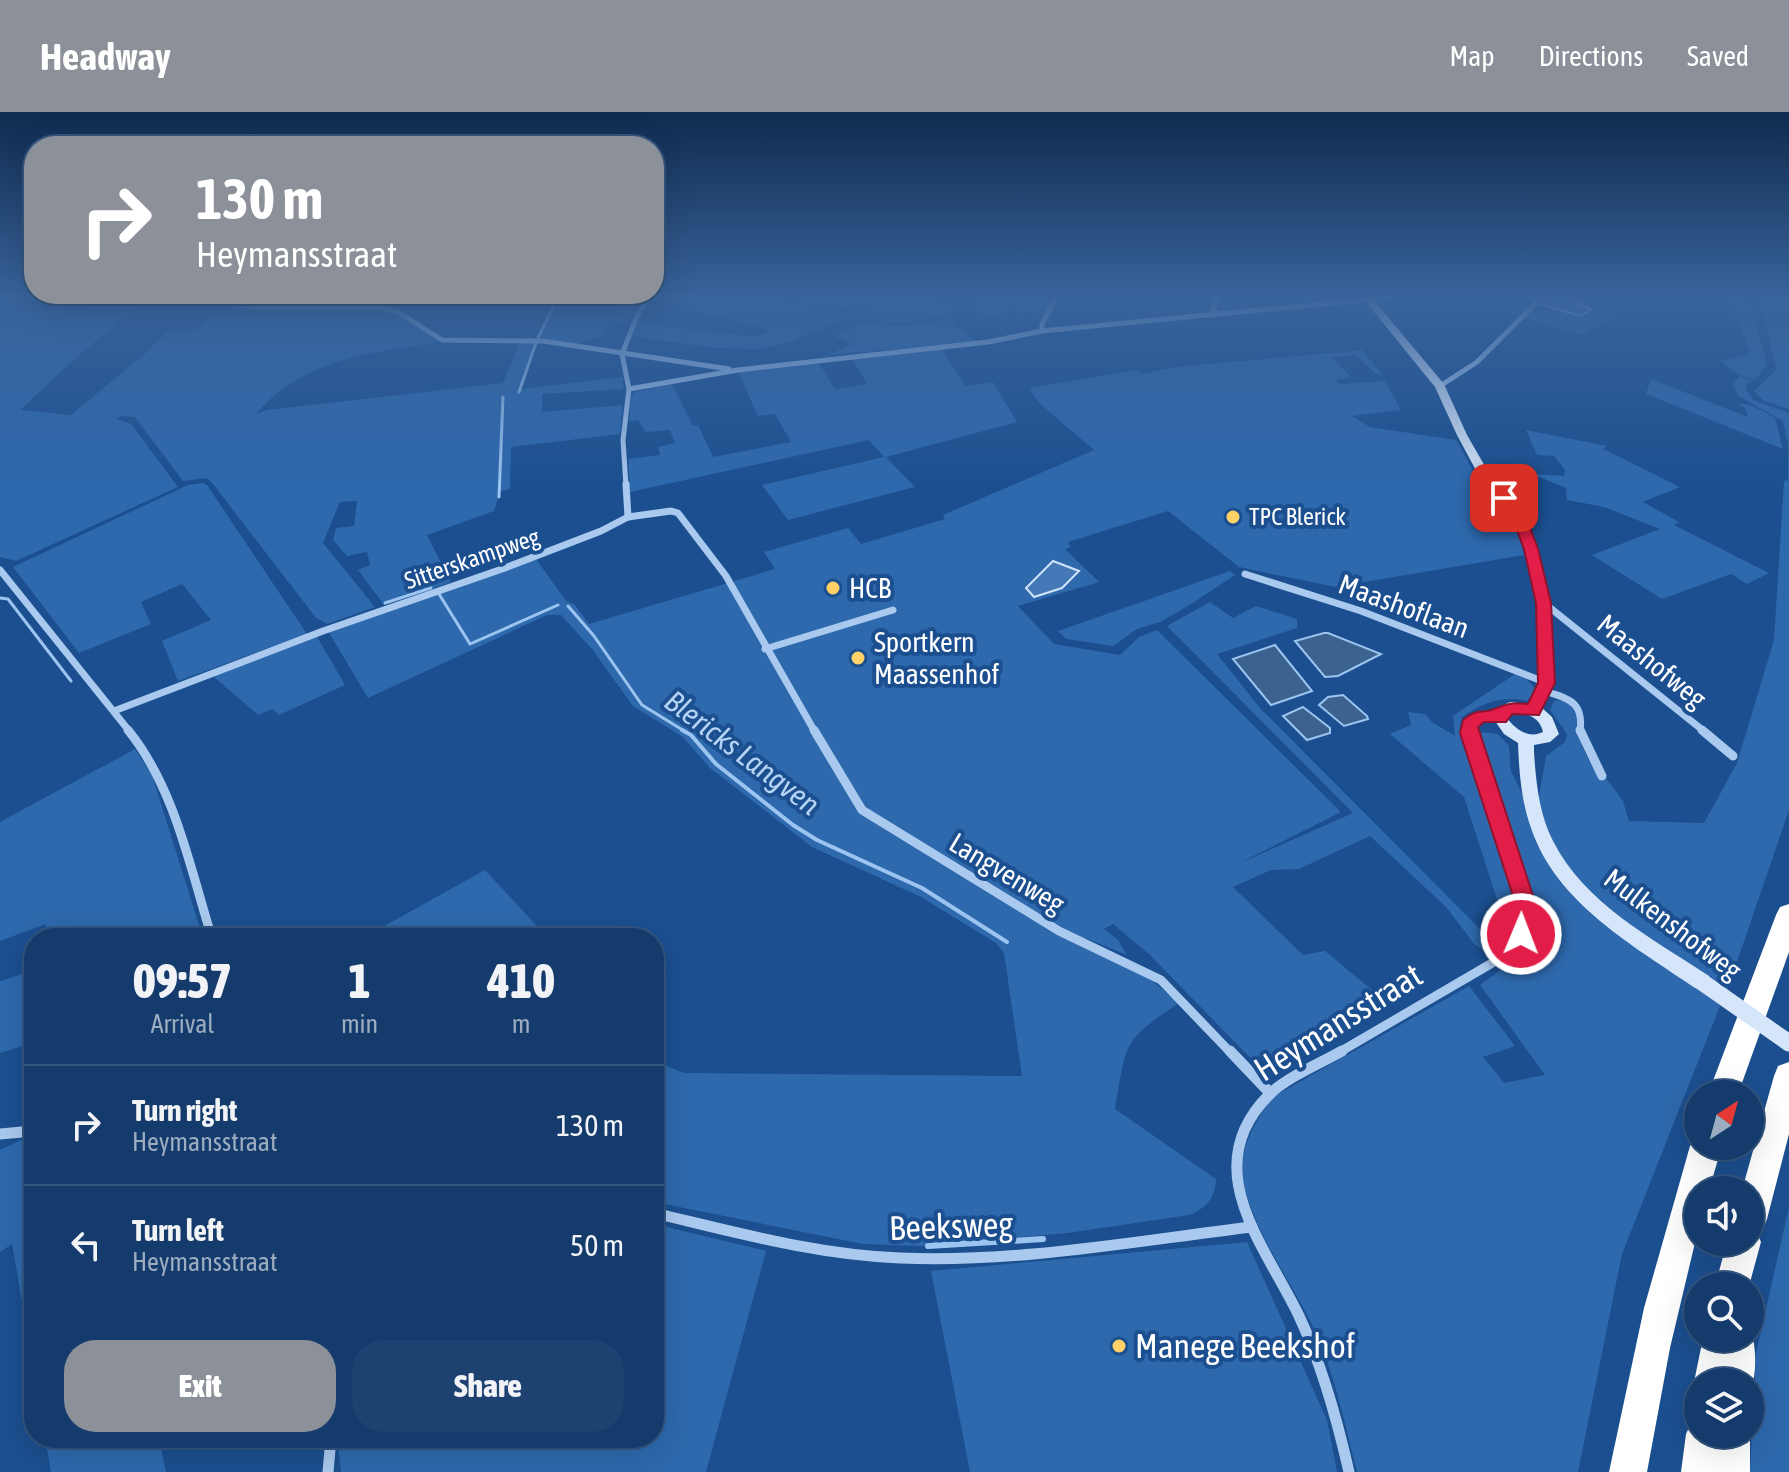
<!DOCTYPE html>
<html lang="en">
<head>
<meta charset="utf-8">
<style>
  body { margin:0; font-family:"Asap Condensed",sans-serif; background:#1d4271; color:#f1f3f6; height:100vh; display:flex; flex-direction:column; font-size:30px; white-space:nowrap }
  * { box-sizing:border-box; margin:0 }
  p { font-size:26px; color:#9dadc1 }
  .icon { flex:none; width:44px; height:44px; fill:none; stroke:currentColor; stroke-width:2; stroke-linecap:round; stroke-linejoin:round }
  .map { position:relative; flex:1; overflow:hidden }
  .sheet { position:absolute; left:24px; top:816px; width:640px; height:520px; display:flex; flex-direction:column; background:#143b6b; border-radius:32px; box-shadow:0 8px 32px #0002,0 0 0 2px #33557e }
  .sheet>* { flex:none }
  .hud { position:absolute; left:24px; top:24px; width:640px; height:168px; border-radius:32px; box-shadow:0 8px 32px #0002,0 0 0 2px #33557e; background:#8c9099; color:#fff; overflow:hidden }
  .needle { width:52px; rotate:36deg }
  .controls { position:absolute; left:1684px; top:968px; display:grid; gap:16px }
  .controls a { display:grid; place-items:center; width:80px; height:80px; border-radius:50%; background:#143b6b; box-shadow:0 8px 32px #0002,0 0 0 2px #33557e; font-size:40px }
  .pin { position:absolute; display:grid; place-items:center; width:68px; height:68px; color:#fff; margin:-34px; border-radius:16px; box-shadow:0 4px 12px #0006 }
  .me { position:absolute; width:88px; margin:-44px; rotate:1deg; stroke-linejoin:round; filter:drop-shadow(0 0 6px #0008) }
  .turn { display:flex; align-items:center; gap:28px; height:168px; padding:0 40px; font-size:36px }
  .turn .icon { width:104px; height:104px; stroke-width:2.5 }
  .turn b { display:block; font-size:56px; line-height:68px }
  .eta { display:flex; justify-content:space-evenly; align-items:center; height:136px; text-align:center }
  .eta b { font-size:48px; font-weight:800; line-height:56px }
  .button { display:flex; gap:16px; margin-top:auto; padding:16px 40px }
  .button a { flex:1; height:92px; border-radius:32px; background:#8c9099; color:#fff; font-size:32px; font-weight:800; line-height:92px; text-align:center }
  .button a+a { background:#1d4271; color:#f1f3f6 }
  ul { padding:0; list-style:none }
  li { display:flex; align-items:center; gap:24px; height:120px; padding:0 40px; border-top:2px solid #33557e }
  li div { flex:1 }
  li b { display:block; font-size:30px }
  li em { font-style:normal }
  header { display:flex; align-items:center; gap:48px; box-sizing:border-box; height:112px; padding:0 40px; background:#8c9099; color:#fff }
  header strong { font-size:38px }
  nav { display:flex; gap:44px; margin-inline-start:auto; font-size:28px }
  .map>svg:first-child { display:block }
  .green { fill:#2e69ad }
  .water { fill:#3c6290; stroke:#9cc4f0; stroke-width:2 }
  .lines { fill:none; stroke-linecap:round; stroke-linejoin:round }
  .stream-far2 { stroke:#9cc4f0; stroke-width:3 }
  .stream-far1 { stroke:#9cc4f0; stroke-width:4 }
  .stream { stroke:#9cc4f0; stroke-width:6 }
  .building { fill:#4478b7; stroke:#cfe3fa; stroke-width:2 }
  .street-far3 { stroke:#a9c9ee; stroke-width:5 }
  .street-far2 { stroke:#a9c9ee; stroke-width:7 }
  .street-far1 { stroke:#a9c9ee; stroke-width:9 }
  .street { stroke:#a9c9ee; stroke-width:11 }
  .secondary { fill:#d6e6fa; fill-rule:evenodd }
  .highway { fill:#fff; fill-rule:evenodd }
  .secondary-bridge { stroke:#d6e6fa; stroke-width:17 }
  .route { fill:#e11d48; stroke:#92132f; stroke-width:2 }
  .poi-dot { fill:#ffd166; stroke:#1b4f8f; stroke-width:3 }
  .labels { text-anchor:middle; stroke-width:8; stroke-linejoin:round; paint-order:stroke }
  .far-poi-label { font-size:24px; fill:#fff; stroke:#1b4f8f; text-anchor:start }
  .far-street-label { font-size:24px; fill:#fff; stroke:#1b4f8f }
  .poi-label { font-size:28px; fill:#fff; stroke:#1b4f8f; text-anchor:start }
  .street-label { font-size:28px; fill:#fff; stroke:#1b4f8f }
  .water-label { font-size:30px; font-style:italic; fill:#b5d3f5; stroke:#1b4f8f }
  .near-street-label { font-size:34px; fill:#fff; stroke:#1b4f8f }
  .near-poi-label { font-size:34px; fill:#fff; stroke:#1b4f8f; text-anchor:start }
</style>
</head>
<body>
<header>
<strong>Headway</strong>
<nav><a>Map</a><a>Directions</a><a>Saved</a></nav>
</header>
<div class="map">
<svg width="1789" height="1360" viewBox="0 0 1789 1360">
  <rect width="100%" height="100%" fill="#1b4f8f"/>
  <g class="green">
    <path d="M 0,185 L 100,189 L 113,185 L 179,185 L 11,199 L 0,195 Z"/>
    <path d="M 557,185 L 644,185 L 629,211 L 610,210 L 600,226 L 584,228 L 579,232 L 537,226 Z"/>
    <path d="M 650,185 L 774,185 L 846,206 L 788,230 L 760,237 L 716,236 L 632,224 L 636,211 L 758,225 L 769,218 L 683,195 L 643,196 Z"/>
    <path d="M 783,185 L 925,185 L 959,195 C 912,213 899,215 850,204 L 870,196 L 856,190 L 834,199 Z"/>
    <path d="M 985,185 L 1052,185 L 1044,201 L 1011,198 L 992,206 L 963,194 Z"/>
    <path d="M 1728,185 L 1745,185 L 1750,191 L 1767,252 L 1755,268 L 1738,262 L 1720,249 L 1750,242 Z"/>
    <path d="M 1752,185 L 1789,185 L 1789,297 L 1764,289 L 1754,279 L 1776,258 L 1763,202 Z"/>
    <path d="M 142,192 L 81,241 L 20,298 L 71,303 L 147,240 L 168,218 L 194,218 L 224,195 L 370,195 L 395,200 L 439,230 C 369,241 305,246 256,302 L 267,298 L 503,271 L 519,231 L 535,229 L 520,277 L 623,265 L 623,277 L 542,282 L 542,300 L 623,293 L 620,322 L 511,335 L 510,377 L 500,379 L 494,399 L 427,423 L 451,470 L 384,493 L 358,458 L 370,453 L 367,440 L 347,444 L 333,428 L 336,416 L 354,414 L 357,389 L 340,390 L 323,431 L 375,495 L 327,512 L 316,506 L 213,372 L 207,366 L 183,369 L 135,305 L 121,304 L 117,307 L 131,312 L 178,375 L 16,449 L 0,445 L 0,202 L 68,195 Z"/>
    <path d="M 1554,197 L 1587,207 L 1604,200 L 1615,204 L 1583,223 L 1524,206 L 1535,198 L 1548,201 Z"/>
    <path d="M 948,206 L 959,217 L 964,217 L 974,230 L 828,243 L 853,232 L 834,224 L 867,210 L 907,215 Z"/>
    <path d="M 941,236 L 965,274 L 993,270 L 1017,310 L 886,345 L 915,375 L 788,408 L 762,373 L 884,345 L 869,328 L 630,380 L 628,347 L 660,343 L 658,335 L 675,331 L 670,318 L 646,320 L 638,308 L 629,309 L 631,285 L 634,280 L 672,272 L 693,314 L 698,313 L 713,345 L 791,330 L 775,302 L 758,304 L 738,260 L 818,250 L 835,277 L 867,272 L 852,246 Z"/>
    <path d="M 1362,238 L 1382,262 L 1376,262 L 1355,243 L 1326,246 L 1332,246 L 1351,265 L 1335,268 L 1339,272 L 1385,269 L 1401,298 L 1352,304 L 1370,315 L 1456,328 L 1476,364 L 1480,364 L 1516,414 L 1524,443 L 1335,475 L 1239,455 L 1168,399 L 1068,430 L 1071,435 L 1065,437 L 1099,470 L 1018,494 L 1054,532 L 1120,543 L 1139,525 L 1157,518 L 1341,700 L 1238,752 L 1353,701 L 1167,514 L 1210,490 L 1233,506 L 1256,494 L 1297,507 L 1297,516 L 1217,542 L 1260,596 L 1500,837 L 1489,840 L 1475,833 L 1446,795 L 1370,724 L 1299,757 L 1271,758 L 1233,775 L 1303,843 L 1325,839 L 1389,892 L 1268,964 L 1149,842 L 1113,812 L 1104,817 L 1118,828 L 1127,843 L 1085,826 L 1074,831 L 1149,866 L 1179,891 C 1121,930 1127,930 1115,997 L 1216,1067 C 1215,1086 1207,1096 1189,1103 L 1068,1121 L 921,1134 L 863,1132 L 654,1090 L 654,941 L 665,953 L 684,961 L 1022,964 L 1004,841 L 996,831 L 921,785 L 812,735 L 710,656 L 683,625 L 633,594 L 592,537 L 561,503 L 547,503 L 368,586 L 328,519 L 536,447 L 566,489 L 574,492 L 589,512 L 775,457 L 764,440 L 848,416 L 861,432 L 945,407 L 943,403 L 1094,338 L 1038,290 L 1029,276 L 1137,258 L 1141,262 L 1176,255 Z"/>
    <path d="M 1740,264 L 1752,269 L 1747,273 L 1746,278 L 1753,288 L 1789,301 L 1789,698 L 1727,879 C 1672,844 1536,761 1539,687 C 1540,674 1544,658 1546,644 L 1565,630 L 1567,622 L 1550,598 L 1554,589 C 1566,586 1572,594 1579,603 C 1572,624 1589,646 1598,665 L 1605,665 L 1623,689 L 1629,709 L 1704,711 L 1737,651 L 1774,528 L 1784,369 L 1788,368 L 1788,332 L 1783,309 L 1738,284 L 1733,272 Z"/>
    <path d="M 1651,267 L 1748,305 L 1745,296 L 1737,291 C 1748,290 1765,300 1775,306 L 1783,337 L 1646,282 Z"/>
    <path d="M 1526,318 L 1607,334 L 1603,337 L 1680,375 L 1643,390 L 1679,410 L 1674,413 L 1769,461 L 1747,472 L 1731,462 L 1662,487 L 1592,443 L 1660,417 L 1604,395 L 1567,388 L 1566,376 L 1533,362 L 1564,364 L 1565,358 L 1554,344 L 1537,343 Z"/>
    <path d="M 203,371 L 207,373 L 307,522 L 178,569 L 162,529 L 211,508 L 182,472 L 141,490 L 151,512 L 79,541 L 13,455 L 188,373 Z"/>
    <path d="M 1230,459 L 1235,463 L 1188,494 L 1160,510 L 1137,517 L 1113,534 L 1066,527 L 1058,519 Z"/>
    <path d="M 316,523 L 345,573 L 279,603 L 272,597 L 258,603 L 213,564 Z"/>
    <path d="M 1515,562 L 1526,566 L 1536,578 L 1527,589 C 1502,583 1483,591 1462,605 L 1460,613 L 1516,780 L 1520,796 L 1512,822 L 1503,821 L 1502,803 L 1464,685 L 1390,622 L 1411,613 L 1408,600 L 1425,602 L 1432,610 L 1455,624 L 1453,604 Z"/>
    <path d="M 1482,620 L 1498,622 L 1509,634 L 1511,659 L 1522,681 L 1536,731 L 1556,761 L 1720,894 L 1622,1142 L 1578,1360 L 1357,1360 C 1345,1313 1335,1263 1315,1219 C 1295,1174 1234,1093 1243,1045 C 1247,1023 1260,1002 1273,985 L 1469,874 L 1515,934 L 1483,945 L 1504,971 L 1545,963 L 1480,873 C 1495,861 1522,846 1530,828 C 1542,796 1490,663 1478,626 Z"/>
    <path d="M 135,637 L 152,663 L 203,826 L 45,826 L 46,812 L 0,829 L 0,710 Z"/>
    <path d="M 485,758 L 548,826 L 363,826 L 474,764 Z"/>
    <path d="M 34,858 L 32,931 L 0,941 L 0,869 Z"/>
    <path d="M 34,1022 L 34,1259 L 12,1132 L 0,1140 L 0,1038 Z"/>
    <path d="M 1789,1095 L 1789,1360 L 1750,1360 L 1756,1241 Z"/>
    <path d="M 654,1112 L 766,1139 L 706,1360 L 341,1360 L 338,1333 L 344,1326 L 654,1326 Z"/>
    <path d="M 1247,1130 L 1327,1308 L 1337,1360 L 970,1360 L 931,1159 Z"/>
    <path d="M 45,1326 L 168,1326 L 160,1332 L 166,1360 L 51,1360 Z"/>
  </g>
  <g class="water">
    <path d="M 1324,521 L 1328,521 L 1381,542 L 1338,564 L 1325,565 L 1295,529 Z"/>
    <path d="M 1275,533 L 1312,579 L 1271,593 L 1233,547 Z"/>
    <path d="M 1343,583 L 1367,604 L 1368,607 L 1344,614 L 1319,593 L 1328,585 Z"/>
    <path d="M 1303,595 L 1330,616 L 1330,621 L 1307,628 L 1283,604 Z"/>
  </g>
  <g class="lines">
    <g class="stream-far2">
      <path d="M 538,226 L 558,185"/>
      <path d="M 519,280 L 536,231"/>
      <path d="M 499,385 L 503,285"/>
      <path d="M 439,482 L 470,532 L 558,493"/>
      <path d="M 0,486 L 8,487 L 71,569"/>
      <path d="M 385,491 L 431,476"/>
      <path d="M 568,494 L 594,524 L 642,593 L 686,620"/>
    </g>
    <path class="stream-far1" d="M 682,618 L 691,623 L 716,652 L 793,713 L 817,728 L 922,776 L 1007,830"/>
    <path class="stream" d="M 928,1134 L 1043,1127"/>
  </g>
  <g class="building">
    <path d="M 1549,185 L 1581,189 L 1578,193 L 1592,197 L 1581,204 L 1542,193 Z"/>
    <path d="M 1053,449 L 1079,459 L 1062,476 L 1034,485 L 1026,476 Z"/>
  </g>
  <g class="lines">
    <g class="street-far3">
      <path d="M 187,185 L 258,195 L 379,195 L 398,200 L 442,228 L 543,229 L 729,257"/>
      <path d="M 1216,202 L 1213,198 L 1218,185"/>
      <path d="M 1042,219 L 1042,212 L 1056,185"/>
      <path d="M 1440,274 L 1477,250 L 1542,185"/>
      <path d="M 629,277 L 738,258 L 988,230 L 1042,219 L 1394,185"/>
      <path d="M 626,374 L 623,328 L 629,277 L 622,242 L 637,204 L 649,185"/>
    </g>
    <g class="street-far2">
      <path d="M 626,372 L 628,405"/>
      <path d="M 0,458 L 130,620"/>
      <path d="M 1245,462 L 1361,499 L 1547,571"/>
      <path d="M 1544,491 L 1705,620"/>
      <path d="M 765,537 L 893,498"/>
      <path d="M 1544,579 C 1570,587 1584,590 1580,620"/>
      <path d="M 114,599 L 323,519 L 505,456 L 601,419 L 628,405 L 671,399 L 678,401 L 726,464 L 815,620"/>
      <path d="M 1469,620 L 1472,610 L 1483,604 L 1500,606"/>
    </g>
    <g class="street-far1">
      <path d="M 128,618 C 175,676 190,756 212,826"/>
      <path d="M 814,618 L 862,698 L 1059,819 L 1161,868 L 1231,941"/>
      <path d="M 1580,618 L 1602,664"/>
      <path d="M 1702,618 L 1733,644"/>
      <path d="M 1338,941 L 1499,847 L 1518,823 L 1526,793 L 1469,618"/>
    </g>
    <g class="street">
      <path d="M 1230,939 L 1270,981"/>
      <path d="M 1342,939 C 1321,951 1285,966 1269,983 C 1196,1056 1265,1133 1299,1204 C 1322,1253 1337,1307 1349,1360"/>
      <path d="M 0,1022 L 22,1020 L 34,1015"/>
      <path d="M 654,1101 C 735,1120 816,1143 900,1146 C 1018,1151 1135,1129 1252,1115"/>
      <path d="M 328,1360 L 331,1326"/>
    </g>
    <path class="secondary" d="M 1362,185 L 1371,185 L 1444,272 L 1467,323 L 1490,363 L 1526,408 L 1537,437 L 1550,491 L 1554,571 L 1542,596 L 1552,605 L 1559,622 L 1550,630 L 1534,633 L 1534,640 C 1536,670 1539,702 1553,729 C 1584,791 1653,827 1709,864 L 1711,870 L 1709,876 L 1702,878 L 1695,876 C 1634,834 1556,791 1531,716 C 1521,688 1519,659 1518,631 L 1504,622 L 1493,606 L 1495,597 L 1510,590 L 1529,592 L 1540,571 L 1536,491 L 1525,437 L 1514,409 L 1479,364 L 1457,323 L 1435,275 ZM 1513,600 C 1527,601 1540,605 1543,620 C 1529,627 1516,618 1507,606 Z"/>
    <g class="highway">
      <path d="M 1789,792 L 1789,840 L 1738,982 L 1708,982 L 1776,803 L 1780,795 Z"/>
      <path d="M 1789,950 L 1789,1022 L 1767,1107 L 1762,1119 L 1757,1121 L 1761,1130 L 1749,1174 L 1715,1174 L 1727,1130 L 1750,1130 L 1750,1078 L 1742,1078 L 1774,964 L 1778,954 Z"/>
      <path d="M 1698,1022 L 1698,1034 L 1722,1034 L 1709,1078 L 1698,1078 L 1698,1118 L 1670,1236 L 1647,1360 L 1609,1360 L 1644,1196 L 1690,1034 Z"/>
      <path d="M 1750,1217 C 1757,1234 1757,1263 1750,1281 L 1750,1270 L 1698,1270 L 1698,1281 L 1694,1270 L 1703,1226 L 1750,1226 Z"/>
      <path d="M 1698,1306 L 1698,1322 L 1750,1322 L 1750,1317 L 1750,1360 L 1681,1360 L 1686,1322 L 1692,1309 Z"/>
    </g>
    <path class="secondary-bridge" d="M 1702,870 L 1789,931"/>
  </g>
  <linearGradient id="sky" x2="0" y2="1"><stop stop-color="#0f2b4f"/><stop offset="0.49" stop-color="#39639b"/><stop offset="1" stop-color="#39639b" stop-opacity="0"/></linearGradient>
  <rect width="1789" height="375" fill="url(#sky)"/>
  <path class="route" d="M 1499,384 L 1509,384 L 1527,408 L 1538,437 L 1551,491 L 1555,571 L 1539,603 L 1512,602 L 1506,610 L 1484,610 L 1478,615 L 1536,793 L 1528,828 L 1521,830 L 1514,828 L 1511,822 L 1516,793 L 1460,621 L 1463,608 C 1481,594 1481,603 1494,597 C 1508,592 1513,590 1528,592 L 1538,571 L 1536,491 L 1524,437 L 1513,408 L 1497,386 Z"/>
  <g class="poi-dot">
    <circle cx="1233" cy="405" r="8"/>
    <circle cx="833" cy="476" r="8"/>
    <circle cx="858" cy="546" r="8"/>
    <circle cx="1119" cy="1234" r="8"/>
  </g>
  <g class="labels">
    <g class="far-poi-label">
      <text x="1249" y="413">TPC Blerick</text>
    </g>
    <g class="far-street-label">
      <text transform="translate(472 447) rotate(-19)" y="8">Sitterskampweg</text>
    </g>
    <g class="poi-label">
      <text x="849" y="486">HCB</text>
      <text x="874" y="540">Sportkern<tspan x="874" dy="32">Maassenhof</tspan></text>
    </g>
    <g class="street-label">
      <text transform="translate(1404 494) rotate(20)" y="10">Maashoflaan</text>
      <text transform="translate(1652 549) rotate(39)" y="10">Maashofweg</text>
      <text transform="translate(1007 761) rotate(31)" y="10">Langvenweg</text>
      <text transform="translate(1673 812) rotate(37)" y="10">Mulkenshofweg</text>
    </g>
    <g class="water-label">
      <text transform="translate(742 641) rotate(37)" y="10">Blericks Langven</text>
    </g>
    <g class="near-street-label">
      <text transform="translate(1338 910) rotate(-32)" y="12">Heymansstraat</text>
      <text transform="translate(951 1114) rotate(-2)" y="12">Beeksweg</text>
    </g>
    <g class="near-poi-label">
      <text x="1135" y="1246">Manege Beekshof</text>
    </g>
  </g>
</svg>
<div class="controls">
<a><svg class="needle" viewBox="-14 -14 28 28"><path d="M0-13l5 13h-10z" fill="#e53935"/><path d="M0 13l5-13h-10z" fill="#9dadc1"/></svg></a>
<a><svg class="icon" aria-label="sound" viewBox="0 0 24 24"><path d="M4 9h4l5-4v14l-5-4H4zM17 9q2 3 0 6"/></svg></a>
<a><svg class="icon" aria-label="search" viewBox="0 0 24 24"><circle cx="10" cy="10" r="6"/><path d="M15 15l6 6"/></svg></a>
<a><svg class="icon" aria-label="layers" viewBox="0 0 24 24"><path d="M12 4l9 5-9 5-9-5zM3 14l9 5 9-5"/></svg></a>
</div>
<div class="pin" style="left:1504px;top:386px;background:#d93025"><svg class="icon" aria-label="arrive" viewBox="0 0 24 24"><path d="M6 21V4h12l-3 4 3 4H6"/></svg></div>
<svg class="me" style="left:1521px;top:822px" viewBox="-20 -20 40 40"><circle r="17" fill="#e11d48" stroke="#fff" stroke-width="3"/><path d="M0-11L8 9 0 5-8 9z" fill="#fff"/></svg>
<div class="hud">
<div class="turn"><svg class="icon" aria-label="right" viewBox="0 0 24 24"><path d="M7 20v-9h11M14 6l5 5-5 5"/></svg><div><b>130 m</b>Heymansstraat</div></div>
</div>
<section class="sheet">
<div class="eta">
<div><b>09:57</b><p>Arrival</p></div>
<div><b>1</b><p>min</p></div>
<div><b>410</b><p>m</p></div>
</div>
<ul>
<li><svg class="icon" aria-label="right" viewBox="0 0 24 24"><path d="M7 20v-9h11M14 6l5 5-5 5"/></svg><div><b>Turn right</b><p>Heymansstraat</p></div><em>130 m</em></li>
<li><svg class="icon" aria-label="left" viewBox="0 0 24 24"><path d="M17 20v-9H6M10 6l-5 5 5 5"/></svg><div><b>Turn left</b><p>Heymansstraat</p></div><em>50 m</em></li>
</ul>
<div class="button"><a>Exit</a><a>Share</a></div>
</section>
</div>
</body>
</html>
